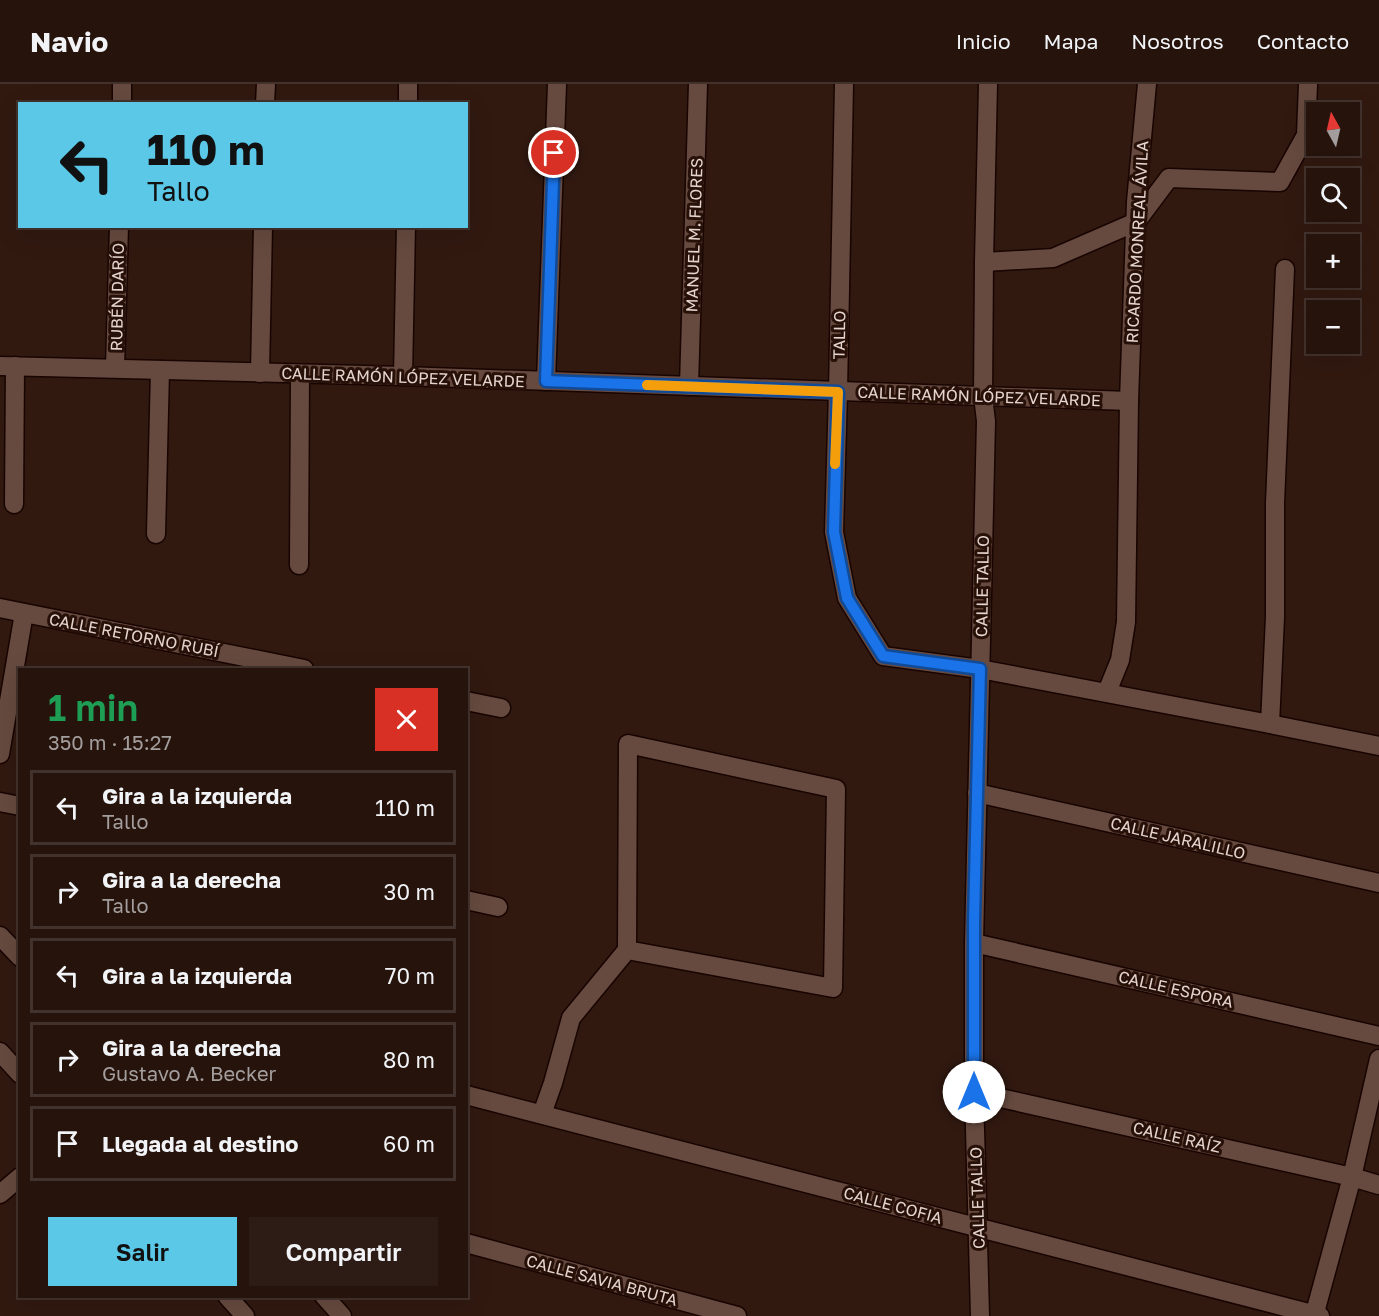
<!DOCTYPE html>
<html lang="es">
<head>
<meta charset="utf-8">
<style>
  body { margin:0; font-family:"Golos Text",sans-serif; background:#2d1c15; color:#f1f3f6; height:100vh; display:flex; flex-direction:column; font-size:22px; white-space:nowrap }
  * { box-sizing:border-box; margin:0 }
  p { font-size:20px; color:#a39e9d }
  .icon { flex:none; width:33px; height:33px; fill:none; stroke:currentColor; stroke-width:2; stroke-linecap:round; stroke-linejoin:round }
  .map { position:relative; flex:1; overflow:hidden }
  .drawer { position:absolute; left:18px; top:584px; width:450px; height:630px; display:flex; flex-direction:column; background:#25130c; border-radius:0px; box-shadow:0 6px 24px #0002,0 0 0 2px #42322d }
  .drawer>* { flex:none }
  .guide { position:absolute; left:18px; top:18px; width:450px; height:126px; border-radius:0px; box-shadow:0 6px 24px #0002,0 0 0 2px #42322d; background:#5ac8e6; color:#111; overflow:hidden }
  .needle { width:39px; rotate:352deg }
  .buttons { position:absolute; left:1306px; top:18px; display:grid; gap:12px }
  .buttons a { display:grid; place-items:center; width:54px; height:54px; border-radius:0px; background:#25130c; box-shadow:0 6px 24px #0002,0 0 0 2px #42322d; font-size:30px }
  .pin { position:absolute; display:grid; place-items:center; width:51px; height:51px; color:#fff; margin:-26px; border:3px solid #fff; border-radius:50%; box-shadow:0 2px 6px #0007 }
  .me { position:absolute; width:66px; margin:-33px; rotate:0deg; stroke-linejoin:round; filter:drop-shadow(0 0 4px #0008) }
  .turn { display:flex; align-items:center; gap:21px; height:126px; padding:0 30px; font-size:27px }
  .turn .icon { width:78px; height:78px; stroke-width:2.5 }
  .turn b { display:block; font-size:42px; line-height:51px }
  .round { display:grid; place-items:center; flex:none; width:63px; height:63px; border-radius:0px; background:#2d1c15 }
  .headline { display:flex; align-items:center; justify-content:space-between; height:102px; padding:0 30px }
  h1 { font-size:36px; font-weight:600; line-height:45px; color:#1e9e55 }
  .primary-button { display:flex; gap:12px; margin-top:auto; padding:12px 30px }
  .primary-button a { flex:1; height:69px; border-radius:0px; background:#5ac8e6; color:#111; font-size:24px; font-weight:600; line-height:69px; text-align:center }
  .primary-button a+a { background:#2d1c15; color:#f1f3f6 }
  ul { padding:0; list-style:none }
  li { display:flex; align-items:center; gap:18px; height:75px; margin:0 12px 9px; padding:0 18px; border:3px solid #42322d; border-radius:0px }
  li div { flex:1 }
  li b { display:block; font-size:22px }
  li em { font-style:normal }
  header { display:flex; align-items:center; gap:36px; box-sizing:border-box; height:84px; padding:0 30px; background:#25130c; border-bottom:2px solid #42322d }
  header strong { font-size:28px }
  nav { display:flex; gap:33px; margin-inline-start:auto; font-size:21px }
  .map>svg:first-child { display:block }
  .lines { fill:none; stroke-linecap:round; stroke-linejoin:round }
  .minor-casing { stroke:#180400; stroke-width:21 }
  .minor { stroke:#664a3f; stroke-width:18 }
  .route-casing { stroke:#114b97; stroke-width:15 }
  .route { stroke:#1a73e8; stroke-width:10 }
  .slow { stroke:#f59e0b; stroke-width:10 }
  .labels { text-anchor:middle; stroke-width:6; stroke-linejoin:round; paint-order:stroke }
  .street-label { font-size:16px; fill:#e5d4ce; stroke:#271007 }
</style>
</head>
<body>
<header>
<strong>Navio</strong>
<nav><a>Inicio</a><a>Mapa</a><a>Nosotros</a><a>Contacto</a></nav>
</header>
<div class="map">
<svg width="1379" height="1232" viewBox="0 0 1379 1232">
  <rect width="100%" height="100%" fill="#311910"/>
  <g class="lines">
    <g class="minor-casing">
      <g id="minor">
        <path d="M 844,0 L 838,308 L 834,448 L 847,514 L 883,572 L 980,585 L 1270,640 L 1379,662"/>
        <path d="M 122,20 L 122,0"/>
        <path d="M 265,20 L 266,0"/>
        <path d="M 408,20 L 408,0"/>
        <path d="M 984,178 L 1053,174 L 1136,138 L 1169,94 L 1280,98 L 1306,51 L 1308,0"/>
        <path d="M 0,282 L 403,292 L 1129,317"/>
        <path d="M 115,284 L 119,142"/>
        <path d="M 260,289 L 263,142"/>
        <path d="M 403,292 L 406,142"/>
        <path d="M 546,297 L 557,0"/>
        <path d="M 689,302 L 698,0"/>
        <path d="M 14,420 L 15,282"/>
        <path d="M 156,450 L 160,286"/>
        <path d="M 299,481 L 300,290"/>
        <path d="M 0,524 L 304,585"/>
        <path d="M 1107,608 L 1120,576 L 1126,538 L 1129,317 L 1136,118 L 1147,0"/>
        <path d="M 466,617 L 501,624"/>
        <path d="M 1270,640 L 1275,533 L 1275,419 L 1285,185"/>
        <path d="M 0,670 L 24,529"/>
        <path d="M 977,709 L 1379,799"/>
        <path d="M 0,718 L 20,722"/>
        <path d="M 466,816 L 498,823"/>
        <path d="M 0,852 L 20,873"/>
        <path d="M 974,859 L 1379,952"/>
        <path d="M 0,968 L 20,990"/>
        <path d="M 974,1008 L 1352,1093 L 1379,1101"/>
        <path d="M 466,1011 L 1320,1232"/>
        <path d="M 542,1030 L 553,999 L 571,934 L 627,866 L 628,660 L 836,705 L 833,904 L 627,866"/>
        <path d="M 0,1110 L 20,1093"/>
        <path d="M 466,1159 L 737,1232"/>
        <path d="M 227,1212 L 245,1232"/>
        <path d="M 324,1212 L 342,1232"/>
        <path d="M 980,1232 L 974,1008 L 974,859 L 986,337 L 983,312 L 984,178 L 988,0"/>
        <path d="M 1314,1232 L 1352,1093 L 1379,975"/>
      </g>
    </g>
    <use href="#minor" class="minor"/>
  </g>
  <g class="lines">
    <g class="route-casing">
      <path id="route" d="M 554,69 L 546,297 L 838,308 L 834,448 L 847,514 L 883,572 L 980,585 L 974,837 L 974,1008"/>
    </g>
    <use href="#route" class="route"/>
    <path class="slow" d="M 647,301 L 838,308 L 835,380"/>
  </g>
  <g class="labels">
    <g class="street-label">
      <text transform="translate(694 151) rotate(-88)" y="6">MANUEL M. FLORES</text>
      <text transform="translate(1137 158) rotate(-87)" y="6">RICARDO MONREAL ÁVILA</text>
      <text transform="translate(117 213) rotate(-89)" y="6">RUBÉN DARÍO</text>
      <text transform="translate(839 251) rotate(-89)" y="6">TALLO</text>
      <text transform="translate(403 293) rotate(2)" y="6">CALLE RAMÓN LÓPEZ VELARDE</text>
      <text transform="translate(979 312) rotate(2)" y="6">CALLE RAMÓN LÓPEZ VELARDE</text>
      <text transform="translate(982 502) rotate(-89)" y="6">CALLE TALLO</text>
      <text transform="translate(134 551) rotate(11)" y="6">CALLE RETORNO RUBÍ</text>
      <text transform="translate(1178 754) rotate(13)" y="6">CALLE JARALILLO</text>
      <text transform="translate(1176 905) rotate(13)" y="6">CALLE ESPORA</text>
      <text transform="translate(1177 1053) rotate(13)" y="6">CALLE RAÍZ</text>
      <text transform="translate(977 1114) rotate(-92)" y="6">CALLE TALLO</text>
      <text transform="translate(893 1121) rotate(15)" y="6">CALLE COFIA</text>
      <text transform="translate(602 1196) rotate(15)" y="6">CALLE SAVIA BRUTA</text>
    </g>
  </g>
</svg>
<div class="buttons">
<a><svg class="needle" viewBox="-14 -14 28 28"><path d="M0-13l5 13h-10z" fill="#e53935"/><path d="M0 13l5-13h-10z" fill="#a39e9d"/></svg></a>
<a><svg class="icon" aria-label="search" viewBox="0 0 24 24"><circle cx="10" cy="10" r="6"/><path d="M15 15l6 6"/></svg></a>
<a>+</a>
<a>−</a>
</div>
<div class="pin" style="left:554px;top:69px;background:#d93025"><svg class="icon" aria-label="arrive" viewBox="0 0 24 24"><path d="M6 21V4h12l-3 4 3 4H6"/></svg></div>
<svg class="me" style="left:974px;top:1008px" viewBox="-20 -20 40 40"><circle r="19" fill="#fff"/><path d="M0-13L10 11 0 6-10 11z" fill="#1a73e8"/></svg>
<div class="guide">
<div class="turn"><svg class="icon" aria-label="left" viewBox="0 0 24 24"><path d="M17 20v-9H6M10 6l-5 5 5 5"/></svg><div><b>110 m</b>Tallo</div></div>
</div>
<section class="drawer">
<div class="headline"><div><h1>1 min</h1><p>350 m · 15:27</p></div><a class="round" style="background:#d93025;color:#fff"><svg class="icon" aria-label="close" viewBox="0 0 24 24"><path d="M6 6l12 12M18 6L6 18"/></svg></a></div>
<ul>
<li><svg class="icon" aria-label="left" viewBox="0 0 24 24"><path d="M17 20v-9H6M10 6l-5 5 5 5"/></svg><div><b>Gira a la izquierda</b><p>Tallo</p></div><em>110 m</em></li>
<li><svg class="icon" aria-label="right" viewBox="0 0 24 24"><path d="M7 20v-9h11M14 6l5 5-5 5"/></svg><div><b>Gira a la derecha</b><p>Tallo</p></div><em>30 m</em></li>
<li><svg class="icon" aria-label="left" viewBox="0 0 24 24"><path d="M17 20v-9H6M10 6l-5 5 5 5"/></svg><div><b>Gira a la izquierda</b></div><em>70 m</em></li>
<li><svg class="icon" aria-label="right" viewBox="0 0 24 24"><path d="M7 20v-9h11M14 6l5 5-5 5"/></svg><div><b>Gira a la derecha</b><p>Gustavo A. Becker</p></div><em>80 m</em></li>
<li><svg class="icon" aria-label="arrive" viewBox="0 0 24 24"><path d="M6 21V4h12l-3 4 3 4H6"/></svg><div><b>Llegada al destino</b></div><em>60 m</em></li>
</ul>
<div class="primary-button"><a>Salir</a><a>Compartir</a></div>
</section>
</div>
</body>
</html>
